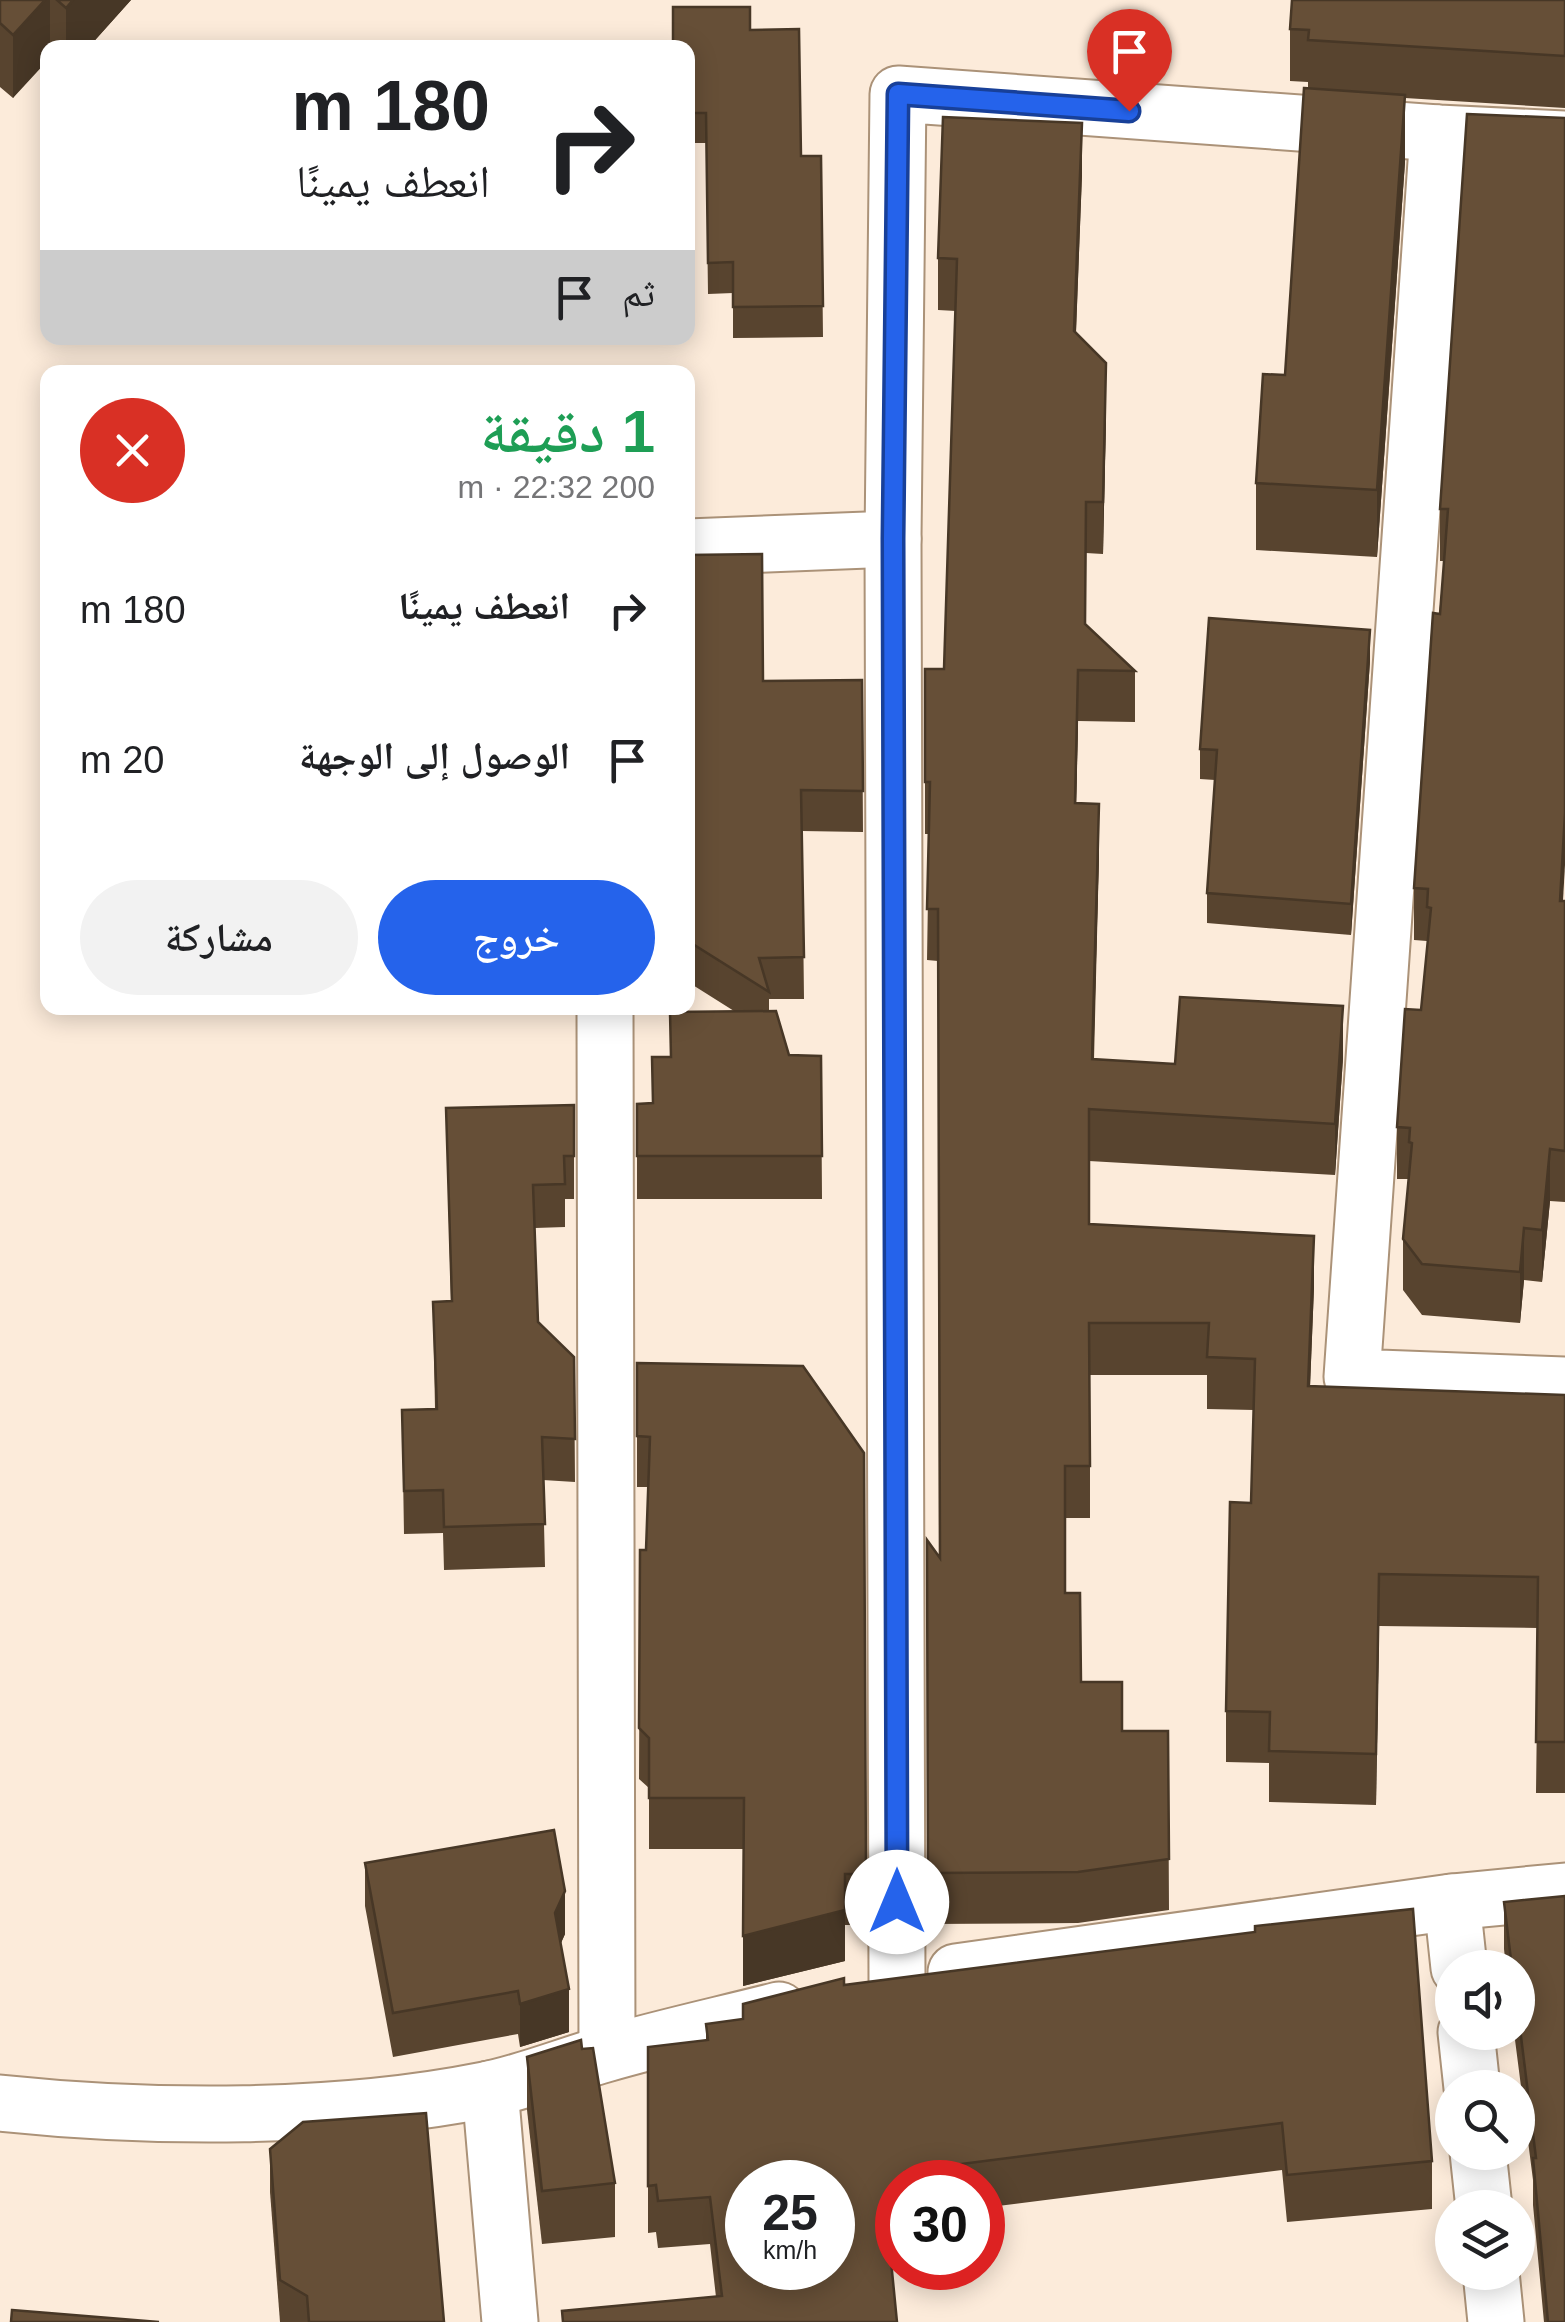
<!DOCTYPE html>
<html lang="ar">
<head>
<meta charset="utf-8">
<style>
  body { margin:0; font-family:Helvetica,"Noto Naskh Arabic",sans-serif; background:#f2f2f2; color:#202124; direction:rtl; height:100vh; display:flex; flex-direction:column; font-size:38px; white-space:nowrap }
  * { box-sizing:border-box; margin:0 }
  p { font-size:32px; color:#757577 }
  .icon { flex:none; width:55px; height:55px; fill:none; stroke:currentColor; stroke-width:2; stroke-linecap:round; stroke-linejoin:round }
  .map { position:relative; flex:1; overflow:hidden; direction:ltr }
  .panel { position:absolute; left:40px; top:365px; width:655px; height:650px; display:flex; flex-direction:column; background:#fff; border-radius:20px; box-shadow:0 5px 25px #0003; direction:rtl }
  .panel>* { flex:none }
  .top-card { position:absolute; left:40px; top:40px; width:655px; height:305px; border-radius:20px; box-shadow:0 5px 25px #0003; direction:rtl; background:#fff; color:#202124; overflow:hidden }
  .buttons { position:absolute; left:1435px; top:1950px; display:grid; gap:20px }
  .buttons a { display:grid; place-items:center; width:100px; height:100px; border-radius:50%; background:#fff; box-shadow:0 5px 25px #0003; font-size:50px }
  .speed { position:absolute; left:725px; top:2160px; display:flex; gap:20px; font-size:50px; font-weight:700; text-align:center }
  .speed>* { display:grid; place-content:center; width:130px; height:130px; border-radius:50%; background:#fff; box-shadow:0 5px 25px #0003; line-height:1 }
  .speed small { font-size:25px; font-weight:400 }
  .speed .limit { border:15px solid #d22; background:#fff; color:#111 }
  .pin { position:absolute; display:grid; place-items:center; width:85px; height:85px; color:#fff; margin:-102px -42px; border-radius:50% 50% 50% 0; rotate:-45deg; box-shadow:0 0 10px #0007 }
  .pin .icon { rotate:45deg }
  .me { position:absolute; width:110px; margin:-55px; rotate:0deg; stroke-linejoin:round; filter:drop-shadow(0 0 8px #0008) }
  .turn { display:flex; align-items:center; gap:35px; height:210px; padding:0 40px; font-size:45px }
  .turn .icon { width:130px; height:130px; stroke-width:2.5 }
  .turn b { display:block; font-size:70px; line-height:85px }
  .then { display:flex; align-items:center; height:95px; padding:0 40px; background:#0003; gap:20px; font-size:38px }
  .round { display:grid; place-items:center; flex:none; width:105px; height:105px; border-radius:52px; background:#f2f2f2 }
  .overview { display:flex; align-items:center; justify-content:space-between; height:170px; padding:0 40px }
  h1 { font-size:60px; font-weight:600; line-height:75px; color:#1e9e55 }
  .action { display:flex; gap:20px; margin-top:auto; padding:20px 40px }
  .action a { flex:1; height:115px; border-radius:60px; background:#2563eb; color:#fff; font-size:40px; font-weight:600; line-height:115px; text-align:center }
  .action a+a { background:#f2f2f2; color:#202124 }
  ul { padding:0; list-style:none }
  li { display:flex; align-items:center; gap:30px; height:150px; padding:0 40px }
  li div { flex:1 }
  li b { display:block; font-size:38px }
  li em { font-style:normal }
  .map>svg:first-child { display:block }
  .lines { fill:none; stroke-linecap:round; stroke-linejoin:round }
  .street-casing { stroke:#ab9278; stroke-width:59 }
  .street { stroke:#fff; stroke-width:55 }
  .wall { fill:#58442f }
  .shaded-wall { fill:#473726 }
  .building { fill:#664f37; stroke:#473726; stroke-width:2.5; fill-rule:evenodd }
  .route-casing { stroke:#184099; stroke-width:25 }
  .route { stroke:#2563eb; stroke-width:18 }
</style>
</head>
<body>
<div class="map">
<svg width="1565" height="2322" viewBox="0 0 1565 2322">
  <rect width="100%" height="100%" fill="#fcebda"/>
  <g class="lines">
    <g class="street-casing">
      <g id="street">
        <path d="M 1438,133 L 1352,1377 L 1565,1385"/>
        <path d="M 688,547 L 893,539"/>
        <path d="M 605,1008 L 607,2053"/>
        <path d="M 1452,1902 L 1459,1968"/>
        <path d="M 956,1972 L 1452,1902 L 1565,1891"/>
        <path d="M 897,1980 L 893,539 L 898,94 L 1438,133 L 1565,139"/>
        <path d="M 1466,2032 L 1472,2088"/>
        <path d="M 490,2089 L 510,2322"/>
        <path d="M 0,2103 C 153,2119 335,2120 485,2090 C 525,2082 564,2066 602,2055 C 660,2038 720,2025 779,2010"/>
        <path d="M 1478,2152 L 1484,2208"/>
        <path d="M 1491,2272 L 1496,2322"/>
      </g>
    </g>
    <use href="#street" class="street"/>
  </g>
  <g class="wall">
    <path d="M 0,0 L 131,0 L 88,48 L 48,48 L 13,98 L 0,87 Z"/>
    <path d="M 1565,0 L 1565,108 L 1405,98 L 1405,162 L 1377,557 L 1256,550 L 1256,483 L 1285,375 L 1308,88 L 1308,82 L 1290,81 L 1290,29 Z"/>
    <path d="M 750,30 L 801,156 L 821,156 L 823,337 L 733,338 L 733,293 L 708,294 L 706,143 L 688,143 L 688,48 Z"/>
    <path d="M 1467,114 L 1563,901 L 1565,901 L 1565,1202 L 1550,1201 L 1542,1282 L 1524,1280 L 1520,1323 L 1422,1315 L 1403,1290 L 1403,1239 L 1409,1179 L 1397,1179 L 1397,1127 L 1421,1010 L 1427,951 L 1427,941 L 1414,940 L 1414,888 L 1444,561 L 1440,561 L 1440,509 Z"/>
    <path d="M 1082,174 L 1076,333 L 1106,415 L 1103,554 L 1086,553 L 1085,625 L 1135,671 L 1135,722 L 1078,721 L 1076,803 L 1099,855 L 1094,1060 L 1175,1064 L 1343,1058 L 1335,1175 L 1089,1161 L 1089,1224 L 1314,1287 L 1310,1386 L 1565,1395 L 1565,1793 L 1536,1793 L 1538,1628 L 1379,1626 L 1376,1805 L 1269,1802 L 1269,1763 L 1226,1762 L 1226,1711 L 1251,1503 L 1254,1410 L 1207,1409 L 1207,1375 L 1090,1375 L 1090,1518 L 1065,1518 L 1065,1593 L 1081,1682 L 1122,1731 L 1168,1731 L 1169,1910 L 1078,1923 L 928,1924 L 927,1540 L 939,1558 L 938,961 L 927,960 L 929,834 L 925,834 L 925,669 L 944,669 L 956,311 L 938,310 L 938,258 Z"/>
    <path d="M 688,555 L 763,681 L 862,680 L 863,832 L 802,831 L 804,999 L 769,999 L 769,1011 L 789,1055 L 821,1056 L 822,1199 L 637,1199 L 637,1104 L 652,1103 L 670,1057 L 734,1011 L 688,982 Z"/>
    <path d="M 1370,661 L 1351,935 L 1207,923 L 1207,893 L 1215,780 L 1200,779 L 1200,749 Z"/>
    <path d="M 574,1105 L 574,1199 L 565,1199 L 565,1227 L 535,1228 L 538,1322 L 574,1357 L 575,1482 L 543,1480 L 545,1567 L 444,1570 L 443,1533 L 404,1534 L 402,1410 L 435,1409 L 433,1302 L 451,1301 L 446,1108 Z"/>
    <path d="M 637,1363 L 864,1453 L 866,1925 L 845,1925 L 845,1961 L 743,1986 L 744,1849 L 649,1849 L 649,1788 L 639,1779 L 640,1550 L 646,1550 L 648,1487 L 637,1487 Z"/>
    <path d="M 365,1863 L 565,1934 L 561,1943 L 569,2032 L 520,2047 L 518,2034 L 393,2057 L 365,1906 Z"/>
    <path d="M 1565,1896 L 1565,2322 L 1544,2322 L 1533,2205 L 1533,2180 L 1514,2032 L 1518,2032 L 1518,1968 L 1506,1968 L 1504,1949 L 1504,1902 Z"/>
    <path d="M 844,1985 L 1432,2161 L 1432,2209 L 1287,2222 L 1282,2170 L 982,2208 L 982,2182 L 898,2182 L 898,2267 L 892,2267 L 897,2322 L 562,2322 L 562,2311 L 716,2297 L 710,2244 L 658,2248 L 656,2232 L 648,2233 L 648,2047 L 706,2040 L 706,2024 L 743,2019 Z"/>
    <path d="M 527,2057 L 615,2183 L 615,2237 L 542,2244 L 527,2110 Z"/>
    <path d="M 270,2149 L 444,2322 L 280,2322 L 270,2192 Z"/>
  </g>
  <g class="shaded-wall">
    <path d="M 45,0 L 50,0 L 50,48 L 48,48 L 48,60 L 13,98 L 13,35 Z"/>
    <path d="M 73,0 L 131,0 L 88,48 L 66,48 L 66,8 Z"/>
    <path d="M 1405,95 L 1405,162 L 1377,557 L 1377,490 Z"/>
    <path d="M 1082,123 L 1082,174 L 1074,382 L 1074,331 Z"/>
    <path d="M 1106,363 L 1106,415 L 1103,554 L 1103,502 Z"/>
    <path d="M 1370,630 L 1370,661 L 1351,935 L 1351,904 Z"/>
    <path d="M 1078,670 L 1078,721 L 1075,855 L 1075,803 Z"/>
    <path d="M 1099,804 L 1099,855 L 1092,1111 L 1092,1059 Z"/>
    <path d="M 1565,813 L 1565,865 L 1560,953 L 1560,901 Z"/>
    <path d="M 1343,1006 L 1343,1058 L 1335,1175 L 1335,1124 Z"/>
    <path d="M 1550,1149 L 1550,1201 L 1542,1282 L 1542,1230 Z"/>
    <path d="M 1524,1228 L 1524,1280 L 1520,1323 L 1520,1272 Z"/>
    <path d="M 1314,1236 L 1314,1287 L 1308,1437 L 1308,1386 Z"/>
    <path d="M 1379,1574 L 1379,1626 L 1376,1805 L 1376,1754 Z"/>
    <path d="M 845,1874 L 845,1961 L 743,1986 L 743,1936 Z"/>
    <path d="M 565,1891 L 565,1934 L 555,1956 L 555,1913 Z"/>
    <path d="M 569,1989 L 569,2032 L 520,2047 L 520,2004 Z"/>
  </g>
  <g class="building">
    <path d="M 0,0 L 45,0 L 13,35 L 0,23 Z"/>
    <path d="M 57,0 L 73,0 L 66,8 Z"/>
    <path d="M 1292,0 L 1565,0 L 1565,56 L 1308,40 L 1309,30 L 1290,29 Z"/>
    <path d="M 673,7 L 750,7 L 750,30 L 799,29 L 801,156 L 821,156 L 823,306 L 733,307 L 733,262 L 708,263 L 706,113 L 688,113 L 688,48 L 673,48 Z"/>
    <path d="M 1304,88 L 1405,95 L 1377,490 L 1256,483 L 1263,374 L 1285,375 Z"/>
    <path d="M 1467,114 L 1565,118 L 1565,813 L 1560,901 L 1565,901 L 1565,1151 L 1550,1149 L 1542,1230 L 1524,1228 L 1520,1272 L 1422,1264 L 1403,1239 L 1412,1143 L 1409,1142 L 1410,1128 L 1397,1127 L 1405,1009 L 1421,1010 L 1431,908 L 1427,907 L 1428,889 L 1414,888 L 1433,613 L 1440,614 L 1448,509 L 1440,509 Z"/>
    <path d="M 943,117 L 1082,123 L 1074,331 L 1106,363 L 1103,502 L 1086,502 L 1085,624 L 1135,671 L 1078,670 L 1075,803 L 1099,804 L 1092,1059 L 1175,1064 L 1180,997 L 1343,1006 L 1335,1124 L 1089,1109 L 1089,1224 L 1314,1236 L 1308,1386 L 1565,1395 L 1565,1742 L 1536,1742 L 1538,1577 L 1379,1574 L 1376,1754 L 1269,1751 L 1270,1712 L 1226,1711 L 1230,1502 L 1251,1503 L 1255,1359 L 1207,1357 L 1209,1323 L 1089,1323 L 1090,1466 L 1065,1466 L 1065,1593 L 1080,1593 L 1081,1682 L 1122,1682 L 1122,1731 L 1168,1731 L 1169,1859 L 1078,1872 L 928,1873 L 927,1540 L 940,1558 L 938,909 L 927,909 L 930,782 L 925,782 L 925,669 L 944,669 L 957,259 L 938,258 Z"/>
    <path d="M 762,554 L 763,681 L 862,680 L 863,791 L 801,790 L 804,957 L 759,958 L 769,992 L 688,941 L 688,555 Z"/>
    <path d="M 1209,618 L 1370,630 L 1351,904 L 1207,893 L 1217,750 L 1200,749 Z"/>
    <path d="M 776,1011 L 789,1055 L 821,1056 L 822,1156 L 637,1156 L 637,1104 L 653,1103 L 652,1057 L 671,1057 L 670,1012 Z"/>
    <path d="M 574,1105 L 574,1156 L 564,1156 L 565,1184 L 533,1185 L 538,1322 L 574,1357 L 575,1439 L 542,1437 L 545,1524 L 444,1527 L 443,1490 L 404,1491 L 402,1410 L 437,1409 L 433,1302 L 452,1301 L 446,1108 Z"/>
    <path d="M 637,1363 L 803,1366 L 864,1453 L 866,1874 L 845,1874 L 845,1910 L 743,1936 L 744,1798 L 649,1798 L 649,1738 L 639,1728 L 640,1550 L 646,1550 L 650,1437 L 637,1436 Z"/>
    <path d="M 554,1830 L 565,1891 L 555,1913 L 569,1989 L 520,2004 L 518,1991 L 393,2013 L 365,1863 Z"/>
    <path d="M 1565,1896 L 1565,2322 L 1548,2322 L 1533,2158 L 1536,2158 L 1518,2012 L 1518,1968 L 1512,1968 L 1504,1902 Z"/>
    <path d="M 1413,1909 L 1432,2161 L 1287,2175 L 1282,2123 L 906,2171 L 907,2182 L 898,2182 L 898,2219 L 887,2220 L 897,2322 L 563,2322 L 562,2311 L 722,2296 L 710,2197 L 658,2201 L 656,2185 L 648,2186 L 648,2047 L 708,2040 L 706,2024 L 743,2019 L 743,2004 L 844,1978 L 844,1985 L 1255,1932 L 1255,1926 ZM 748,2182 L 832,2182 L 832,2268 L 748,2268 Z"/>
    <path d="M 581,2040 L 582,2049 L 593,2048 L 615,2183 L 542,2191 L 527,2057 Z"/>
    <path d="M 426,2113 L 444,2322 L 309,2322 L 307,2296 L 280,2280 L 270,2149 L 303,2122 Z"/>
    <path d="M 12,2310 L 159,2322 L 11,2322 Z"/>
  </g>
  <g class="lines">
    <g class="route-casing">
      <path id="route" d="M 897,1902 L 893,539 L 898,94 L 1129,111"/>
    </g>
    <use href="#route" class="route"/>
  </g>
</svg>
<div class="buttons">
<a><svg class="icon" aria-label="sound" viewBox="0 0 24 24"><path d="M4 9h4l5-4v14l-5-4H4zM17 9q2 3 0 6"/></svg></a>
<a><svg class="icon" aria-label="search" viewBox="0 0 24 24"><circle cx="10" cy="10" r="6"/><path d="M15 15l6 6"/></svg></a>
<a><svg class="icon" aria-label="layers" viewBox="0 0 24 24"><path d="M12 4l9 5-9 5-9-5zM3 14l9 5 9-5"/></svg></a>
</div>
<div class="speed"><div>25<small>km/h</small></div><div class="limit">30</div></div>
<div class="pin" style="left:1129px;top:111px;background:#d93025"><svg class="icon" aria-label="arrive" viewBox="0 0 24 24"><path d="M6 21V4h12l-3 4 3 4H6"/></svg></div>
<svg class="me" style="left:897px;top:1902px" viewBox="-20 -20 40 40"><circle r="19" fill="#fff"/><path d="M0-13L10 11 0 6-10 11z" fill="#2563eb"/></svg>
<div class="top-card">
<div class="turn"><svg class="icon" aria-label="right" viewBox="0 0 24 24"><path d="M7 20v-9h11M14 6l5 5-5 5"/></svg><div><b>180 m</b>انعطف يمينًا</div></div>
<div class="then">ثم<svg class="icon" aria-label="arrive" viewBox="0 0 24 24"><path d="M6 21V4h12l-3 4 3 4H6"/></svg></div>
</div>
<section class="panel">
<div class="overview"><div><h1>1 دقيقة</h1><p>200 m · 22:32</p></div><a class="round" style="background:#d93025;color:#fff"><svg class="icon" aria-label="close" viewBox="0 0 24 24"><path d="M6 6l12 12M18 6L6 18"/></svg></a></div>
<ul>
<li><svg class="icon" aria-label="right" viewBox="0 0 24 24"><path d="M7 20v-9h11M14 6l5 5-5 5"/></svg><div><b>انعطف يمينًا</b></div><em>180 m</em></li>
<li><svg class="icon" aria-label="arrive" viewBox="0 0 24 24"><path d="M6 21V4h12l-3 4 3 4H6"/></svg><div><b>الوصول إلى الوجهة</b></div><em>20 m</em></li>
</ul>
<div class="action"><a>خروج</a><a>مشاركة</a></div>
</section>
</div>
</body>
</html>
